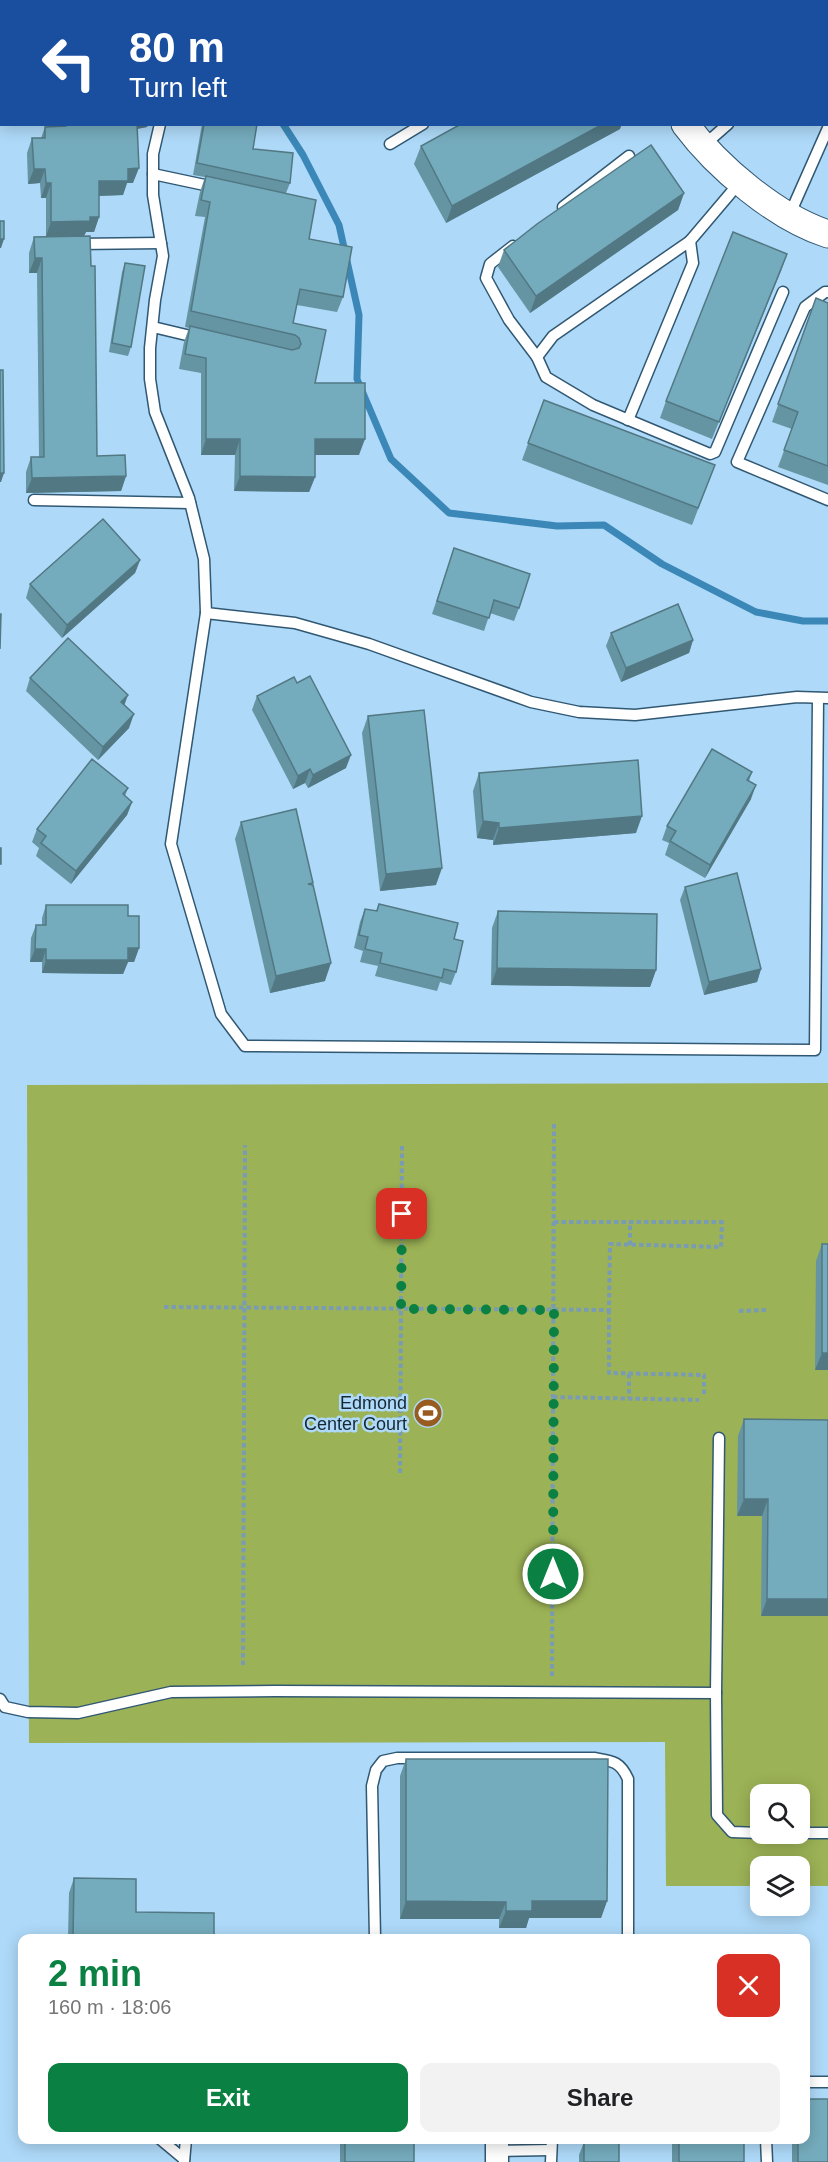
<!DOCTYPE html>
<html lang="en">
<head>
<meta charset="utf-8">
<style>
  body { margin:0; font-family:Arial,sans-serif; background:#f2f2f2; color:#202124; height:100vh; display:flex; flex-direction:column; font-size:22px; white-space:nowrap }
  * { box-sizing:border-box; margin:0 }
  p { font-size:20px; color:#757577 }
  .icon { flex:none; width:33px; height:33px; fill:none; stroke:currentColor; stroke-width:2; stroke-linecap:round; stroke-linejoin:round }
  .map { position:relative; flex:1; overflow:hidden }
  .details { position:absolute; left:18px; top:1934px; width:792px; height:210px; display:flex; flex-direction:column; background:#fff; border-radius:12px; box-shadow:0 3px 15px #0003 }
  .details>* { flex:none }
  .guide { position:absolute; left:0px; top:0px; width:828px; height:126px; box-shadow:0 3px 15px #0003; background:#1a4fa0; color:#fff; overflow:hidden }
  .buttons { position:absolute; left:750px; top:1784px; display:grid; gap:12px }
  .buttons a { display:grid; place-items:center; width:60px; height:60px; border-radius:12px; background:#fff; box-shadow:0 3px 15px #0003; font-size:30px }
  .pin { position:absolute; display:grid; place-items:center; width:51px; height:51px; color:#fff; margin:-26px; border-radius:12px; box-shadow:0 3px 9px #0006 }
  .me { position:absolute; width:66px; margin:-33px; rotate:0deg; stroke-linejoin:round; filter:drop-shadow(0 0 4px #0008) }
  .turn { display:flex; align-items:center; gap:21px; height:126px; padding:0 30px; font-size:27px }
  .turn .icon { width:78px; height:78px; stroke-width:2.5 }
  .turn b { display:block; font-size:42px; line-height:51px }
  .round { display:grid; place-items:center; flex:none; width:63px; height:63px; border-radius:12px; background:#f2f2f2 }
  .head { display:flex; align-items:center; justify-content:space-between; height:102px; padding:0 30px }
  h1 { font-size:36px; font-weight:700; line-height:45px; color:#0b8043 }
  .cta { display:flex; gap:12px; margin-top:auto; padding:12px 30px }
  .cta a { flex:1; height:69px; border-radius:12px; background:#0b8043; color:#fff; font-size:24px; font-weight:700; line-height:69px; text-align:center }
  .cta a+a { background:#f2f2f2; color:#202124 }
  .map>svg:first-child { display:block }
  .green { fill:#9cb256; fill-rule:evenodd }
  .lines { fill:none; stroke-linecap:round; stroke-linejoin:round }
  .stream { stroke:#3b87b7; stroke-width:7 }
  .service-casing { stroke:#315873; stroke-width:13 }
  .minor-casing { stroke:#315873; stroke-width:25 }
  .tertiary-casing { stroke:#315873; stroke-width:29 }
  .path { stroke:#799bb3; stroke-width:4; stroke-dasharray:4.5 3; stroke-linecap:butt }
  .service { stroke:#fff; stroke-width:10 }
  .minor { stroke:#fff; stroke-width:22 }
  .tertiary { stroke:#fff; stroke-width:27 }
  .wall { fill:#6594a3 }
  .shaded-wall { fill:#527884 }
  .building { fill:#75acbd; stroke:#527884; stroke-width:1.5 }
  .route { stroke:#0b8043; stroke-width:10; stroke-dasharray:0 18 }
  .labels { text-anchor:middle; stroke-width:5; stroke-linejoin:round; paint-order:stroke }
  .poi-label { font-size:18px; fill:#162733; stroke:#aed9f8; text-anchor:end }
</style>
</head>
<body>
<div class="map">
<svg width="828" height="2162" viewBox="0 0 828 2162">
  <rect width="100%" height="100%" fill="#aed9f8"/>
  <path class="green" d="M 828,1083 L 828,1886 L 800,1886 L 800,1866 L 760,1866 L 760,1886 L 666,1886 L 665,1742 L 29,1743 L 27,1085 ZM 760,1794 L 800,1794 L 800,1833 L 760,1833 Z"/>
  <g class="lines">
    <g class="stream">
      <path d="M 248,2 L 251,0"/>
      <path d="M 283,124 L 303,155 L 339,225 L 359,315 L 357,379 L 391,459 L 449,513 L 557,526 L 604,525 L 662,564 L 756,612 L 803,621 L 828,621"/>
    </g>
    <g class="service-casing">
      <g id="service">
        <path d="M 160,0 L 161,2"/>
        <path d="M 643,2 L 647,0"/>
        <path d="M 826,89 L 828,90"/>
        <path d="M 160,124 L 153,154 L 153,195 L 163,256 L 155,300 L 150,348 L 150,379 L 155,412 L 189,498 L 204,559 L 206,613 L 295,623 L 369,644 L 531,702 L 579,712 L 635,715 L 797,697 L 828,698"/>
        <path d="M 390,144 L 423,124"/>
        <path d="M 703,146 L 728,124"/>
        <path d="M 153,174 L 214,187"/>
        <path d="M 740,182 L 690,241 L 553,336 L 537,357 L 546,377 L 593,405 L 710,454 L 715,452 L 783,292"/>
        <path d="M 563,207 L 629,156"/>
        <path d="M 789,216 L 828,128"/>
        <path d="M 77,244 L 161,243"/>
        <path d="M 513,246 L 490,264 L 486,278 L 509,320 L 537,357"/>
        <path d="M 828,292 L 825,292 L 805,307 L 737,462 L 828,500"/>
        <path d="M 153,327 L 199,338"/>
        <path d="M 628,420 L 693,263 L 690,241"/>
        <path d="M 34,500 L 190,503"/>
        <path d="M 206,613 L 171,844 L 221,1014 L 245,1046 L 815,1050 L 818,698"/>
        <path d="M 719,1438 L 716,1693 L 717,1815 L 732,1832 L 760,1833"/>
        <path d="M 0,1699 L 5,1707 L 28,1712 L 78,1713 L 171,1692 L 275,1691 L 716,1693"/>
        <path d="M 794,1833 L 828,1833"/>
        <path d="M 375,1938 L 372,1786 L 376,1770 L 383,1761 L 397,1758 L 594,1758 C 612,1761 620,1761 628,1779 L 628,1938"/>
        <path d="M 806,2082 L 828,2082"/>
        <path d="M 160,2139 L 184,2159"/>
        <path d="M 766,2139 L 767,2162"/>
        <path d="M 497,2151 L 551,2150"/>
        <path d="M 184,2162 L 186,2139"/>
        <path d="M 551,2162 L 552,2139"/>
      </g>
    </g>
    <g class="minor-casing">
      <path id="minor" d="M 497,2139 L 497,2162"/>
    </g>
    <g class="tertiary-casing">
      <g id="tertiary">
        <path d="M 616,0 L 617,2"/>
        <path d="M 685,124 C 717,167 777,218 828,234"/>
      </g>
    </g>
    <g class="path">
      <path d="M 554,1222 L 726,1222"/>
      <path d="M 630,1245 L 630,1222"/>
      <path d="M 164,1307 L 609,1310 L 610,1244 L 721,1247 L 722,1222"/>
      <path d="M 609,1310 L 609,1373 L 704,1375 L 704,1397"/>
      <path d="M 739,1311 L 767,1310"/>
      <path d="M 629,1374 L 629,1398"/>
      <path d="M 553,1397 L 699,1400"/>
      <path d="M 400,1473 L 402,1143"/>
      <path d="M 243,1665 L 245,1145"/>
      <path d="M 552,1676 L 554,1123"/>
    </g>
    <use href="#service" class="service"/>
    <use href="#minor" class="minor"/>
    <use href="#tertiary" class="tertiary"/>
  </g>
  <g class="wall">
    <path d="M 828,0 L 828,65 L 826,65 L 826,4 Z"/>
    <path d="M 61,124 L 148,124 L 147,127 L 137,129 L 133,183 L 127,183 L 123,195 L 99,196 L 99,217 L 94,232 L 86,232 L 84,236 L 97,456 L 126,476 L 121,491 L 26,493 L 26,472 L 31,457 L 39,457 L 37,273 L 29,273 L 29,253 L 34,237 L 83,236 L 46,236 L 46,198 L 41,198 L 40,183 L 28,184 L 27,153 L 32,138 L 41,138 L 45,127 L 61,126 Z"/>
    <path d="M 202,124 L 257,124 L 253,149 L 290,183 L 286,193 L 309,239 L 343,297 L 337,312 L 297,305 L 293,323 L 326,330 L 315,383 L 359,455 L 315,455 L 315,477 L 309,492 L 234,491 L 235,455 L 201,455 L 201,373 L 179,369 L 184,342 L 189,328 L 185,327 L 205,217 L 195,216 L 200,192 L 205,177 L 193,175 Z"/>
    <path d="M 620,129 L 446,223 L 414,164 L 421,146 Z"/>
    <path d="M 684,193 L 678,210 L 530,313 L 498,267 L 504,250 Z"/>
    <path d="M 787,254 L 712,439 L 660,418 L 666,401 Z"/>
    <path d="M 125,263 L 131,347 L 128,356 L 109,352 L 122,272 Z"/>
    <path d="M 816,298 L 828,303 L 828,485 L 778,467 L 792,429 L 772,422 Z"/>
    <path d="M 544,400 L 715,465 L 692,525 L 522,460 Z"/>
    <path d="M 454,548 L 519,608 L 514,621 L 490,613 L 484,631 L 432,614 Z"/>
    <path d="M 140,560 L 135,573 L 62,638 L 26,598 L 30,584 Z"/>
    <path d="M 611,633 L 693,640 L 689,653 L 621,682 L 606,646 Z"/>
    <path d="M 30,678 L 124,705 L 129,728 L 98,760 L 26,691 Z"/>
    <path d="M 257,696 L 346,768 L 308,788 L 305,783 L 293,789 L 252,710 Z"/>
    <path d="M 368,716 L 436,885 L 380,891 L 362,733 Z"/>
    <path d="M 752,772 L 749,781 L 751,799 L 705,878 L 665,855 L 669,843 L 662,840 L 667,826 Z"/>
    <path d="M 479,773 L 636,833 L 493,845 L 493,840 L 477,838 L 473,791 Z"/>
    <path d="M 128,788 L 125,796 L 132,802 L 127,815 L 71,884 L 36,856 L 39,848 L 32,842 L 37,829 Z"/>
    <path d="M 241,822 L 313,883 L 312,885 L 325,981 L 270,993 L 235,839 Z"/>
    <path d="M 685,887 L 761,969 L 757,982 L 704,995 L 680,900 Z"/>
    <path d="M 379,904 L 454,939 L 456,972 L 451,985 L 440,982 L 437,991 L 375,976 L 378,966 L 360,962 L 363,951 L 354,948 L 360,922 L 365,909 L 376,911 Z"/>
    <path d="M 46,905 L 128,916 L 139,948 L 134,962 L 128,962 L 123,974 L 42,973 L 42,962 L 30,962 L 31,938 L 36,925 L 42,925 L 42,918 Z"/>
    <path d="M 498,911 L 656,970 L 650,987 L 491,985 L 492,928 Z"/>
    <path d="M 822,1244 L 828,1244 L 828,1370 L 815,1370 L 816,1261 Z"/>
    <path d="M 744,1419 L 828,1616 L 761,1616 L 762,1516 L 737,1516 L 738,1436 Z"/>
    <path d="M 406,1759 L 607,1901 L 601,1918 L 529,1918 L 526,1928 L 499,1928 L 499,1919 L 400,1919 L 400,1776 Z"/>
    <path d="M 74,1878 L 136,1912 L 214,1938 L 68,1938 L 69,1893 Z"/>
    <rect x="340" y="2139" width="74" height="23"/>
    <rect x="672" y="2139" width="72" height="23"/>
    <path d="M 792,2139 L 806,2139 L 828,2162 L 792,2162 Z"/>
    <path d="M 584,2142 L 619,2162 L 579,2162 L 579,2155 Z"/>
  </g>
  <g class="shaded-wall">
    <path d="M 133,124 L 148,124 L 147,127 L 131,130 Z"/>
    <path d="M 603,124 L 622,124 L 620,129 L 446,223 L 452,206 Z"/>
    <path d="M 139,168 L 133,183 L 127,183 L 123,195 L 94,196 L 99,181 L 128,169 Z"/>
    <path d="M 34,169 L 45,169 L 40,183 L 28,184 Z"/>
    <path d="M 46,183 L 51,183 L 46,198 L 41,198 Z"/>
    <path d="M 684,193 L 678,210 L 530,313 L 536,296 Z"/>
    <path d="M 90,217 L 99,217 L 94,232 L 86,232 L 84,236 L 46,236 L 51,222 Z"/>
    <path d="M 0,239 L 4,239 L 1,248 L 0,248 Z"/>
    <path d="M 787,254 L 781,271 L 712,439 L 719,422 Z"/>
    <path d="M 35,258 L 42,258 L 37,273 L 29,273 Z"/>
    <path d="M 206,439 L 240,439 L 235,455 L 201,455 Z"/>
    <path d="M 315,439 L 365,439 L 359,455 L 310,455 Z"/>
    <path d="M 0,473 L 4,473 L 1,482 L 0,482 Z"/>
    <path d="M 126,476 L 121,491 L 26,493 L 32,478 Z"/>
    <path d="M 240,476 L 315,477 L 309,492 L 234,491 Z"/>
    <path d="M 140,560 L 135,573 L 62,638 L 67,625 Z"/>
    <path d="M 693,640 L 689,653 L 621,682 L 626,668 Z"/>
    <path d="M 128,695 L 123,709 L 121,702 Z"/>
    <path d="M 134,714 L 129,728 L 98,760 L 103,747 Z"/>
    <path d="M 351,755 L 346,768 L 308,788 L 313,775 Z"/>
    <path d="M 310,769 L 305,783 L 293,789 L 298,776 Z"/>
    <path d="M 756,785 L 751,799 L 705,878 L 710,865 Z"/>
    <path d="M 132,802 L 127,815 L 71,884 L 76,871 Z"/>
    <path d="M 642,816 L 636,833 L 493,845 L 499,828 Z"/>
    <path d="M 483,821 L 499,823 L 493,840 L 477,838 Z"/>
    <path d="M 442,868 L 436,885 L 380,891 L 386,874 Z"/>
    <path d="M 128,948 L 139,948 L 134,962 L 128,962 L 123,974 L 42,973 L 46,960 Z"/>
    <path d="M 35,949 L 46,949 L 42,962 L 30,962 Z"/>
    <path d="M 331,963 L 325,981 L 270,993 L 276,976 Z"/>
    <path d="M 497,968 L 656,970 L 650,987 L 491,985 Z"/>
    <path d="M 761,969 L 757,982 L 704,995 L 709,982 Z"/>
    <path d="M 822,1353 L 828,1353 L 828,1370 L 815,1370 Z"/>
    <path d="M 744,1499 L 768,1499 L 762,1516 L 737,1516 Z"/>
    <path d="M 767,1599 L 828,1599 L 828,1616 L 761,1616 Z"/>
    <path d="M 406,1901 L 506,1902 L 499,1919 L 400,1919 Z"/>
    <path d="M 532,1901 L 607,1901 L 601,1918 L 529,1918 L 526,1928 L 499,1928 L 506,1911 Z"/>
  </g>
  <g class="building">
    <path d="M 52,0 L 147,0 L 148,2 L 52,2 Z"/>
    <path d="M 408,0 L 549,0 L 546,2 L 406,2 Z"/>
    <path d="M 728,0 L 803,0 L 804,2 L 727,2 Z"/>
    <path d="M 828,0 L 828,51 L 826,50 L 826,5 Z"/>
    <path d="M 66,124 L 137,124 L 139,168 L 128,169 L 128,181 L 99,181 L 99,217 L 90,217 L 90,221 L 51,222 L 51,183 L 46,183 L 45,169 L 34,169 L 32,138 L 45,138 L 45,127 L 66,126 Z"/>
    <path d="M 204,124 L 257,124 L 253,149 L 293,153 L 290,183 L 197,163 Z"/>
    <path d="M 461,124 L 603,124 L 452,206 L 421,146 Z"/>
    <path d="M 651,145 L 684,193 L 536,296 L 504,250 L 537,224 Z"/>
    <path d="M 206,176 L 316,200 L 309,239 L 352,247 L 343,297 L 300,289 L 293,323 L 326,330 L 315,383 L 365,383 L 365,439 L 315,439 L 315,477 L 240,476 L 240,439 L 206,439 L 206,358 L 185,354 L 190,326 L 292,350 L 299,348 L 301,344 L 299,338 L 295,335 L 191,311 L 210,202 L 201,200 Z"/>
    <rect x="0" y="221" width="4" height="18"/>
    <path d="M 733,232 L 787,254 L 719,422 L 666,401 Z"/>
    <path d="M 90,236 L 91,266 L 95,266 L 97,456 L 125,455 L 126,476 L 32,478 L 31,457 L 44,457 L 42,258 L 35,258 L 34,237 Z"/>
    <path d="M 125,263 L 145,266 L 131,347 L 112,343 Z"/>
    <path d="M 816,298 L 828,303 L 828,466 L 784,450 L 798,412 L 778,404 Z"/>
    <path d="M 0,370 L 3,370 L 4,473 L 0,473 Z"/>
    <path d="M 544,400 L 715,465 L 698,508 L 528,443 Z"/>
    <path d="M 103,519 L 140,560 L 67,625 L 30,584 Z"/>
    <path d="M 454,548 L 530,574 L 519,608 L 494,600 L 489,618 L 437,601 Z"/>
    <path d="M 678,604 L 693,640 L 626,668 L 611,633 Z"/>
    <path d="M 0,614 L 1,614 L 0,649 Z"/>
    <path d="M 68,638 L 128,695 L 121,702 L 134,714 L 103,747 L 30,678 Z"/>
    <path d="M 310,676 L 351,755 L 313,775 L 310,769 L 298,776 L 257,696 L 294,677 L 297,683 Z"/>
    <path d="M 424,710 L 442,868 L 386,874 L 368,716 Z"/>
    <path d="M 712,749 L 752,772 L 747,780 L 756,785 L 710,865 L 670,841 L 676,831 L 667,826 Z"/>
    <path d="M 92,759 L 128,788 L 123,794 L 132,802 L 76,871 L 41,843 L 46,836 L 37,829 Z"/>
    <path d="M 638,760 L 642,816 L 499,828 L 499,823 L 483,821 L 479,773 Z"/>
    <path d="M 296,809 L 313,883 L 308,884 L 313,885 L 331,963 L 276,976 L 241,822 Z"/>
    <rect x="0" y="848" width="1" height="16"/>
    <path d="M 737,873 L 761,969 L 709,982 L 685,887 Z"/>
    <path d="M 379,904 L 458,923 L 454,939 L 463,941 L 456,972 L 444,969 L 442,978 L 380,963 L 382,953 L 365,949 L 368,937 L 359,935 L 365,909 L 377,911 Z"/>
    <path d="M 46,905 L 128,905 L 128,916 L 139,916 L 139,948 L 128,948 L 128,960 L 46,960 L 46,949 L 35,949 L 36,925 L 46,925 Z"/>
    <path d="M 498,911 L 657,914 L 656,970 L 497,968 Z"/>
    <rect x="822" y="1244" width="6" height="109"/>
    <path d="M 744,1419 L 828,1420 L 828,1599 L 767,1599 L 768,1499 L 744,1499 Z"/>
    <path d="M 406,1759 L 608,1759 L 607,1901 L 532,1901 L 532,1911 L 506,1911 L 506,1902 L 406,1901 Z"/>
    <path d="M 74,1878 L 136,1879 L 136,1912 L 214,1913 L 214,1938 L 73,1938 Z"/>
    <path d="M 806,2099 L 828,2099 L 828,2162 L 798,2162 L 798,2139 L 806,2139 Z"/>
    <rect x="345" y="2139" width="69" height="23"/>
    <rect x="679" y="2139" width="65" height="23"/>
    <rect x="584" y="2142" width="35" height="20"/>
  </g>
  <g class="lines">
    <path class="route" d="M 402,1214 L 401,1309 L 554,1310 L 553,1574"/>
  </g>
  <defs>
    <g id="stadium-disc" transform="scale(1.5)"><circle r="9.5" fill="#995c20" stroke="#aed9f8"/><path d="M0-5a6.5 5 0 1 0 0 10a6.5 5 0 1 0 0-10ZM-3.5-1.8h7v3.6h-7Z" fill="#fff"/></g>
  </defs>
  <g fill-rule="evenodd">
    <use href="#stadium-disc" x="428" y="1413"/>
  </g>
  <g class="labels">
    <g class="poi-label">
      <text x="407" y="1409">Edmond<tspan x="407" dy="21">Center Court</tspan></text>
    </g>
  </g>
</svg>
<div class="buttons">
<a><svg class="icon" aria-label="search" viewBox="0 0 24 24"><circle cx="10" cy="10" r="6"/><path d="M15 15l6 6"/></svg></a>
<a><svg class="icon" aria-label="layers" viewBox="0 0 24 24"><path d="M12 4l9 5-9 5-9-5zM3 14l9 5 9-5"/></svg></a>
</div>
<div class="pin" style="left:402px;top:1214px;background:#d93025"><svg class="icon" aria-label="arrive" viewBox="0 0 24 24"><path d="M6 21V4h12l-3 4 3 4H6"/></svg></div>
<svg class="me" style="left:553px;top:1574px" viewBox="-20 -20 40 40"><circle r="17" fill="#0b8043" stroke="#fff" stroke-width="3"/><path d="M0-11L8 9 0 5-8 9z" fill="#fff"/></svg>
<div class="guide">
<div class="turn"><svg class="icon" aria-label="left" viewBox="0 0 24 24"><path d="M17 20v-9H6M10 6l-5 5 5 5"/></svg><div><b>80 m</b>Turn left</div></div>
</div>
<section class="details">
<div class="head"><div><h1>2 min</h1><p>160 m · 18:06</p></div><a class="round" style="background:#d93025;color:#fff"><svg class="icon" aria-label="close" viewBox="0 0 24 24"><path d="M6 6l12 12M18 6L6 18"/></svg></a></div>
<div class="cta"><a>Exit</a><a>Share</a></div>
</section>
</div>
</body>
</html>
